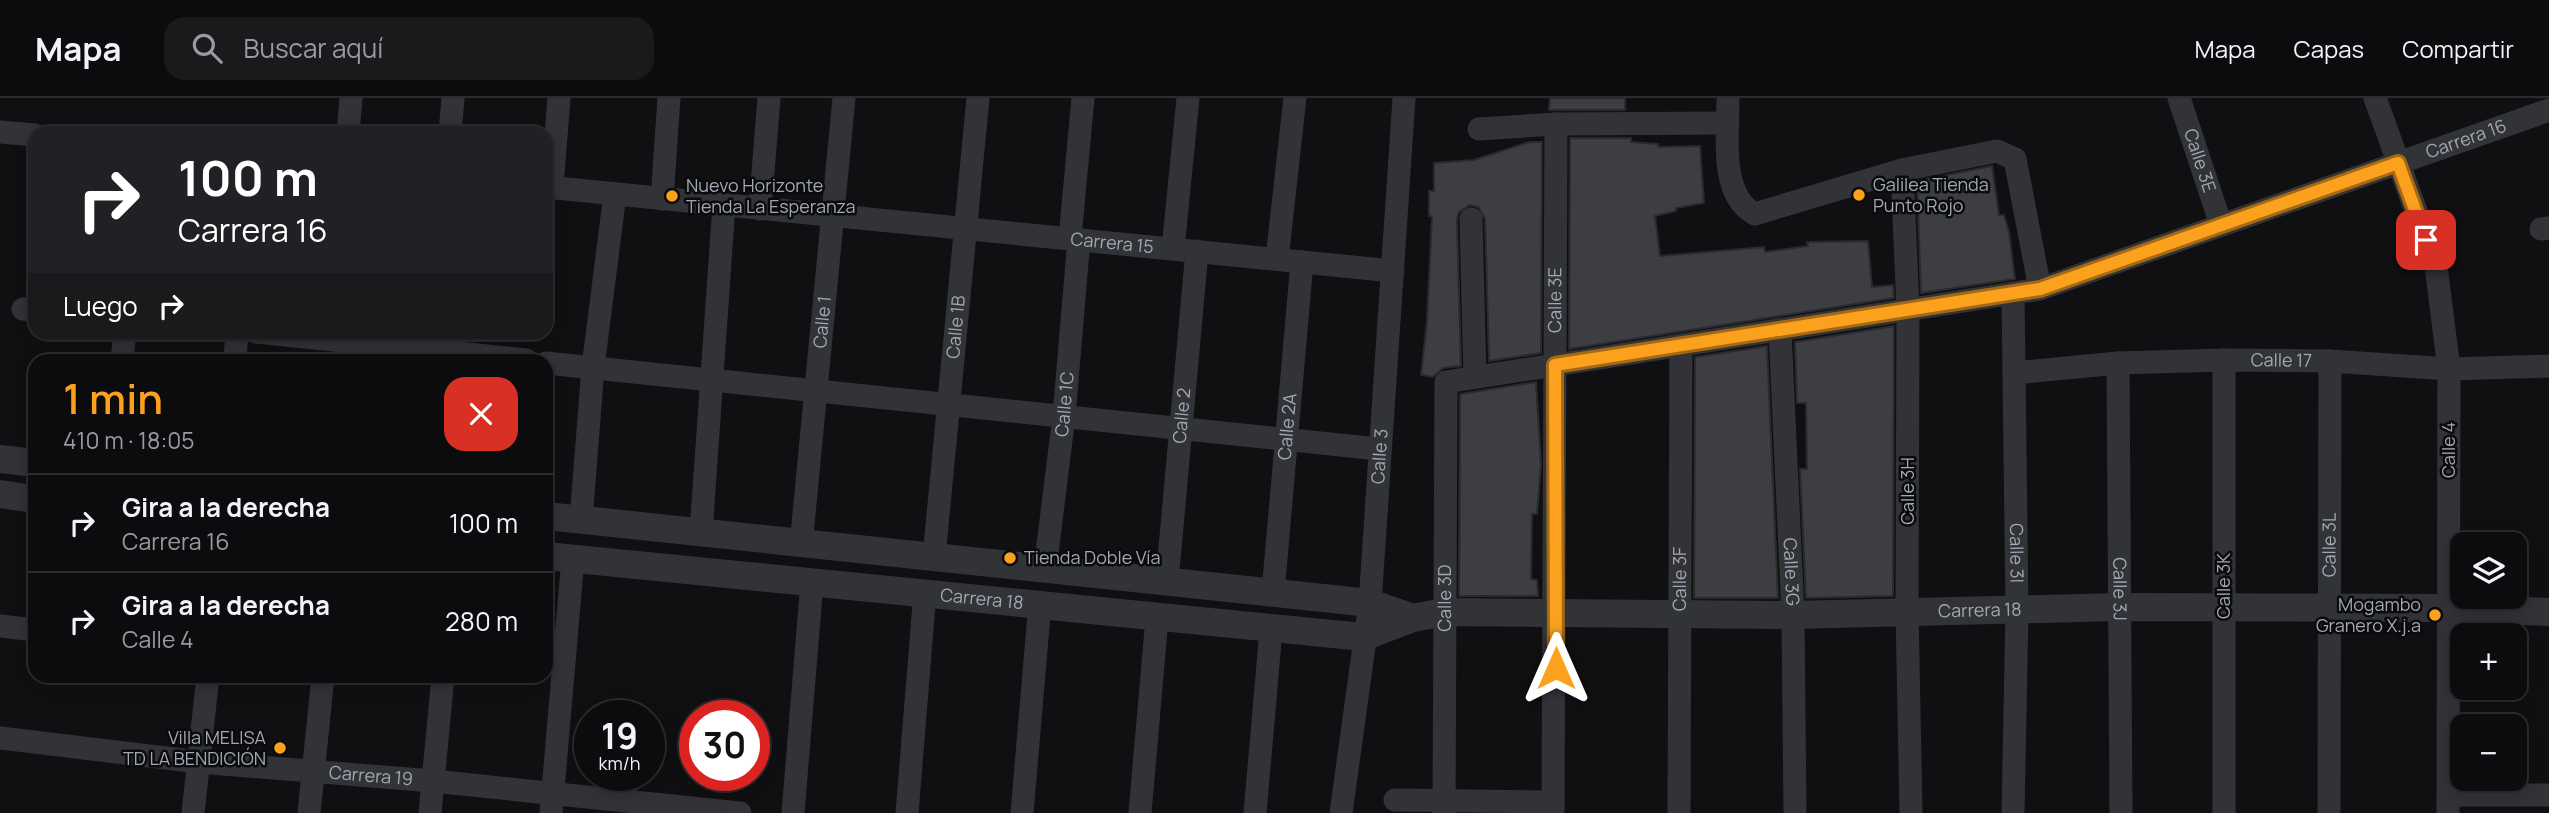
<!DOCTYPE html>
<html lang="es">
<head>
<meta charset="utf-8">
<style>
  body { margin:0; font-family:Manrope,sans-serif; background:#1a1a1c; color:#f1f3f6; height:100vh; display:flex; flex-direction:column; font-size:26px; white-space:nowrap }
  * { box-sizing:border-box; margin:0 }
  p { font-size:23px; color:#9a9b9e }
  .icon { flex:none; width:38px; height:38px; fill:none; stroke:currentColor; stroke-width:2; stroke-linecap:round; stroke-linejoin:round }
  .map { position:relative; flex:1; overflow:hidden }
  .sheet { position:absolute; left:28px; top:256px; width:525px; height:329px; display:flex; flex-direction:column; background:#0c0c0e; border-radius:21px; box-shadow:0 4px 18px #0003,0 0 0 2px #2c2c2e }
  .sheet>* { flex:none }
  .top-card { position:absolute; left:28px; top:28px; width:525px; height:214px; border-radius:21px; box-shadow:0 4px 18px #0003,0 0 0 2px #2c2c2e; background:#202124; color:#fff; overflow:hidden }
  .buttons { position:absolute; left:2450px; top:434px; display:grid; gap:14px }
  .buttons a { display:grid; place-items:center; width:77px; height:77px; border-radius:14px; background:#0c0c0e; box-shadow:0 4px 18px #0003,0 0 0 2px #2c2c2e; font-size:35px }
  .speed { position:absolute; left:574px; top:602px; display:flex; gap:14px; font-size:35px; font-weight:700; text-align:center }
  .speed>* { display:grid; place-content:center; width:91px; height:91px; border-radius:50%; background:#0c0c0e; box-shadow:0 4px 18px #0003,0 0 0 2px #2c2c2e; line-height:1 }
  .speed small { font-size:18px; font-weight:400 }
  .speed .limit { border:10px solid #d22; background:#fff; color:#111 }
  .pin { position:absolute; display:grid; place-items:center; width:60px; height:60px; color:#fff; margin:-30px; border-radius:14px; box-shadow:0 4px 10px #0006 }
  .me { position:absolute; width:77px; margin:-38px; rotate:0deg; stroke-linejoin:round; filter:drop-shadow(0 0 5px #0008) }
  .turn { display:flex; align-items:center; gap:24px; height:147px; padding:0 35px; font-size:32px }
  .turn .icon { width:91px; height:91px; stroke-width:2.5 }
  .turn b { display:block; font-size:49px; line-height:60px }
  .then { display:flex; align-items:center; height:66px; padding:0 35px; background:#0003; gap:14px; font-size:26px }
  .round { display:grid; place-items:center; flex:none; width:74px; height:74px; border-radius:21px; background:#1a1a1c }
  .headline { display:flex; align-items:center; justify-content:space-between; height:119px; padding:0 35px }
  h1 { font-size:42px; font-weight:600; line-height:52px; color:#fca11e }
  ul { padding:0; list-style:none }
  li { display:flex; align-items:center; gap:21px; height:98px; padding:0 35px; border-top:2px solid #2c2c2e }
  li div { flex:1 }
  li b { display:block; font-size:26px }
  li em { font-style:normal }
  header { display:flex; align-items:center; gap:42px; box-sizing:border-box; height:98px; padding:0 35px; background:#0c0c0e; border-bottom:2px solid #2c2c2e }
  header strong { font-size:33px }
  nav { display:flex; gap:38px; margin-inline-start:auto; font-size:24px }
  .search { width:490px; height:63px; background:#1a1a1c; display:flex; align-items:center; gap:18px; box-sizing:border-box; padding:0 24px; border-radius:21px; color:#9a9b9e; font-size:26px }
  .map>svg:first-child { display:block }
  .building { fill:#3c3e42; stroke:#2a2a2e; stroke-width:2 }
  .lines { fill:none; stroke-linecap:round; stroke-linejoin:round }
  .minor { stroke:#313337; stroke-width:23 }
  .tertiary { stroke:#313337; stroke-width:28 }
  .route-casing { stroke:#a46914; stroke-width:18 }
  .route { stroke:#fca11e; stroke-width:12 }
  .poi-dot { fill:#fca11e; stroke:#0b0b0d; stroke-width:2.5 }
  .labels { text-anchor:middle; stroke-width:5; stroke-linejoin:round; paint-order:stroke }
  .street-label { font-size:18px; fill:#a1a8b4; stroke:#0b0b0d }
  .poi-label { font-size:18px; fill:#a1a8b4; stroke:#0b0b0d; text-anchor:start }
</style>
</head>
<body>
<header>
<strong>Mapa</strong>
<div class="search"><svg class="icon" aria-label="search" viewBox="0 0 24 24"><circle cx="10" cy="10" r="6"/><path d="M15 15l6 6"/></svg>Buscar aquí</div>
<nav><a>Mapa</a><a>Capas</a><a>Compartir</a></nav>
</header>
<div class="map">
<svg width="2549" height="715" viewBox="0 0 2549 715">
  <rect width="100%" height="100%" fill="#101012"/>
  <g class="building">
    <path d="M 1550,0 L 1625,0 L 1625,12 L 1549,12 Z"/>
    <path d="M 1570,40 L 1631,40 L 1631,44 L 1658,46 L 1658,49 L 1700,48 L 1704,105 L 1676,110 L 1676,113 L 1655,118 L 1660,158 L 1764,149 L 1765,154 L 1808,148 L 1807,144 L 1868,143 L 1872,189 L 1893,187 L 1894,200 L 1569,251 Z"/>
    <path d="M 1529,44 L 1542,44 L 1541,255 L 1489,263 L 1485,121 L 1478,109 L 1470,107 L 1459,114 L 1457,121 L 1461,268 L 1443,270 L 1433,279 L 1421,277 L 1427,223 L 1432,118 L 1429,118 L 1429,93 L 1434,93 L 1434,65 L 1474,62 Z"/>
    <path d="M 1992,68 L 1999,117 L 2004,117 L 2009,134 L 2015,181 L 1921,195 L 1917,83 Z"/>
    <path d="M 1894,228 L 1893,498 L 1806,500 L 1800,371 L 1807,371 L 1806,305 L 1797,305 L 1795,244 Z"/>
    <path d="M 1767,248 L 1778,500 L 1694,500 L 1695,259 Z"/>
    <path d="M 1536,284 L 1541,366 L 1537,416 L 1532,416 L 1531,481 L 1537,482 L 1538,498 L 1459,498 L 1460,296 Z"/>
  </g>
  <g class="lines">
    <g class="minor">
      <path d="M 1728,0 C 1728,37 1719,97 1755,116 L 1902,72 L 1997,53 L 2015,61 L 2040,191"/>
      <path id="s1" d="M 2179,0 L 2221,127"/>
      <path d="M 2375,0 L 2436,168 L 2449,271 L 2448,715"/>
      <path d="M 1479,31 L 1556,26 L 1728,25"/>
      <path d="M 0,34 L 35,37"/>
      <path d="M 348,35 L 351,0"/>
      <path d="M 450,35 L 453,0"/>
      <path d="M 1902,72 L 1908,211 L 1907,512 L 1911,715"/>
      <path id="s2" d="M 546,89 L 1393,173"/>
      <path d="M 552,89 L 559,0"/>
      <path d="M 662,101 L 669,0"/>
      <path d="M 760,111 L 769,0"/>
      <path d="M 1471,121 L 1475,279"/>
      <path d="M 2541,131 L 2549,130"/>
      <path d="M 1070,140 L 1083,0"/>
      <path d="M 1173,151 L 1188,0"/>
      <path d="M 1277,161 L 1295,0"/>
      <path id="s3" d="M 2013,196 L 2017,512 L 2013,715"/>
      <path d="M 23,211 L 35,212"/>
      <path id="s4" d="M 1780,232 L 1793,517 L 1795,715"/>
      <path d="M 256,234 L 526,262"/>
      <path d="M 122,262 L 125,234"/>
      <path d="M 235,262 L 237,234"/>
      <path d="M 546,265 L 1379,351"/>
      <path id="s5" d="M 2118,265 L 2121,715"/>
      <path id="s6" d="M 2014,275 L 2118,265 L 2224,262 L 2330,263 L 2449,271 L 2549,268"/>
      <path d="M 581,422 L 593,269 L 615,96"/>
      <path d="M 701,434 L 724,107"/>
      <path id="s7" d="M 801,447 L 844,0"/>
      <path id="s8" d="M 934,459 L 978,0"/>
      <path id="s9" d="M 1045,471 L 1064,318 L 1079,141"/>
      <path id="s10" d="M 1167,483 L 1197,153"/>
      <path id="s11" d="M 1273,494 L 1302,164"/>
      <path d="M 0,528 L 35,532"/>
      <path id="s12" d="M 0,640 L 199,664 L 433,683 L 740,715"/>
      <path d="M 2449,697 L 2549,697"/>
      <path d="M 1395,702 L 1553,704"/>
      <path d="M 193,715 L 208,578"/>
      <path d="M 309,715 L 323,578"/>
      <path d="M 430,715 L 443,578"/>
      <path d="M 551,715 L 573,460"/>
      <path d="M 793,715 L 812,484"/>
      <path d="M 907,715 L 925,494"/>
      <path d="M 1022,715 L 1040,505"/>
      <path d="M 1140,715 L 1157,520"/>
      <path d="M 1255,715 L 1271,532"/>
      <path id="s13" d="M 1341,715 L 1370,505 L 1404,0"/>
      <path id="s14" d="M 1444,715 L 1446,284 L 2040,191 L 2549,12"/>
      <path id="s15" d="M 1553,715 L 1556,26"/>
      <path id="s16" d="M 1679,715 L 1681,248"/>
      <path d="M 2224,715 L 2224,262"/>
      <path id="s17" d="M 2329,715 L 2330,263"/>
    </g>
    <g class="tertiary">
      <path d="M 0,361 L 35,365"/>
      <path d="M 0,396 L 35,401"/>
      <path d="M 546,418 L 1370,505 L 1413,520"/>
      <path id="s18" d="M 546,458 L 1363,539 L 1413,520 L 1444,514 L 1793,517 L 2119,509 L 2449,510 L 2549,514"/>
    </g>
  </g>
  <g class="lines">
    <g class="route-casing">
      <path id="route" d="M 1556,570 L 1555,267 L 2040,191 L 2398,65 L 2426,142"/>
    </g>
    <use href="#route" class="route"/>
  </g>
  <g class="poi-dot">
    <circle cx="1859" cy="97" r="7"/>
    <circle cx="672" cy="98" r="7"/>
    <circle cx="1010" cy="460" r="7"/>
    <circle cx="2435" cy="517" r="7"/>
    <circle cx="280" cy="650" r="7"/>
  </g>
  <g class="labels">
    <g class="street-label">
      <text dy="6" stroke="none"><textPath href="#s14" startOffset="1484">Carrera 16</textPath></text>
      <text dy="6" stroke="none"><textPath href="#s1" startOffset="66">Calle 3E</textPath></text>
      <text dy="6" stroke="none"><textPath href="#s2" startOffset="569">Carrera 15</textPath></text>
      <text dy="6" stroke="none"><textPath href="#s15" startOffset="513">Calle 3E</textPath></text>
      <text dy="6" stroke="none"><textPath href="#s7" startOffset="224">Calle 1</textPath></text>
      <text dy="6" stroke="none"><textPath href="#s8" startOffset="231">Calle 1B</textPath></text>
      <text dy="6" stroke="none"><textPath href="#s6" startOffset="268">Calle 17</textPath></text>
      <text dy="6" stroke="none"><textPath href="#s9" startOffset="166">Calle 1C</textPath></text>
      <text dy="6" stroke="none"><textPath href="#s10" startOffset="166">Calle 2</textPath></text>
      <text dy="6" stroke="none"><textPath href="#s11" startOffset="166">Calle 2A</textPath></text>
      <text transform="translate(2449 352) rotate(-90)" y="6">Calle 4</text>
      <text dy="6" stroke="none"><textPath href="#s13" startOffset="359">Calle 3</textPath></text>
      <text transform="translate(1908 393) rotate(-90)" y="6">Calle 3H</text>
      <text dy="6" stroke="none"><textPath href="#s17" startOffset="268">Calle 3L</textPath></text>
      <text dy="6" stroke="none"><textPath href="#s3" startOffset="259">Calle 3I</textPath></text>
      <text dy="6" stroke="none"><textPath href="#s4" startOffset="242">Calle 3G</textPath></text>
      <text dy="6" stroke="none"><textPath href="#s16" startOffset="234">Calle 3F</textPath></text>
      <text transform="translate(2224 488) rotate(-90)" y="6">Calle 3K</text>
      <text dy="6" stroke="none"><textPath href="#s5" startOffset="226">Calle 3J</textPath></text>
      <text dy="6" stroke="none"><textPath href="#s18" startOffset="438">Carrera 18</textPath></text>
      <text dy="6" stroke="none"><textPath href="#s14" startOffset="215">Calle 3D</textPath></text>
      <text dy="6" stroke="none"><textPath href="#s18" startOffset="1442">Carrera 18</textPath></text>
      <text dy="6" stroke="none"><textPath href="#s12" startOffset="373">Carrera 19</textPath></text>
    </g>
    <g class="poi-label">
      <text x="1873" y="93">Galilea Tienda<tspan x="1873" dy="21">Punto Rojo</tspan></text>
      <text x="686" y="94">Nuevo Horizonte<tspan x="686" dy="21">Tienda La Esperanza</tspan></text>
      <text x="1024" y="466">Tienda Doble Vía</text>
      <text x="2421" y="513" text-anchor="end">Mogambo<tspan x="2421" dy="21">Granero X.j.a</tspan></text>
      <text x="266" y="646" text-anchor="end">Villa MELISA<tspan x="266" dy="21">TD LA BENDICIÓN</tspan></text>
    </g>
  </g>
</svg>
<div class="buttons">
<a><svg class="icon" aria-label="layers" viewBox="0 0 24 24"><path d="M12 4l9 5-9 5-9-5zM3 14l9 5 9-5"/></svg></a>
<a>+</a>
<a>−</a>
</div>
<div class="speed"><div>19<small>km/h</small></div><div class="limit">30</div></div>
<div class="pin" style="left:2426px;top:142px;background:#d93025"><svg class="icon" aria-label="arrive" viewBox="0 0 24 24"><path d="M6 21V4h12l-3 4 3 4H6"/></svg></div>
<svg class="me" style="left:1556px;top:570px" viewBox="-20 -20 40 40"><path d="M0-17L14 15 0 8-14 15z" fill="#fca11e" stroke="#fff" stroke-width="4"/></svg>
<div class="top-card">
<div class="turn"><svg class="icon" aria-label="right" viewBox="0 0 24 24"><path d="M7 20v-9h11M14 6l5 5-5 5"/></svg><div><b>100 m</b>Carrera 16</div></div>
<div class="then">Luego<svg class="icon" aria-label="right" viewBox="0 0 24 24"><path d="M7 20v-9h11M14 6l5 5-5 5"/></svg></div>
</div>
<section class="sheet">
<div class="headline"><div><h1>1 min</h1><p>410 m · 18:05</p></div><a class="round" style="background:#d93025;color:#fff"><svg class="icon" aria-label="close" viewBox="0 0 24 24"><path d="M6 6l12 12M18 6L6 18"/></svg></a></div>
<ul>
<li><svg class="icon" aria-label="right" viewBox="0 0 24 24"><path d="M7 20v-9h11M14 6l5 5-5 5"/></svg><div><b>Gira a la derecha</b><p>Carrera 16</p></div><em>100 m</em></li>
<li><svg class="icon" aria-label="right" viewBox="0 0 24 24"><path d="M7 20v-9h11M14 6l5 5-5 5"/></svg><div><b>Gira a la derecha</b><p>Calle 4</p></div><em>280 m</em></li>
</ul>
</section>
</div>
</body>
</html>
